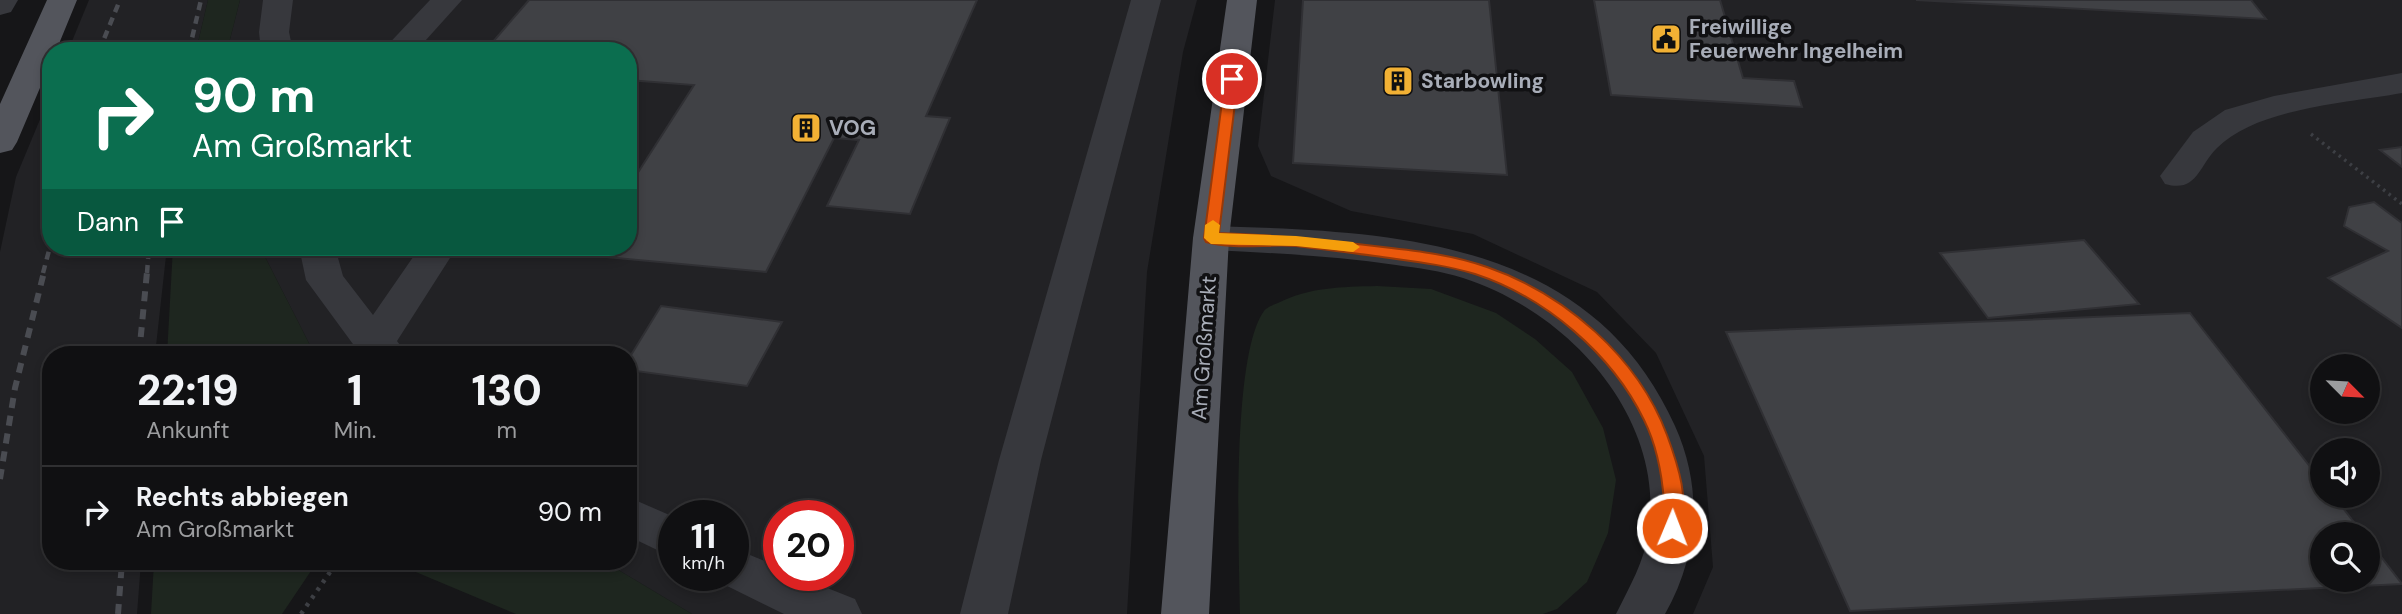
<!DOCTYPE html>
<html lang="de">
<head>
<meta charset="utf-8">
<style>
  body { margin:0; font-family:"DM Sans",sans-serif; background:#19191b; color:#f1f3f6; height:100vh; display:flex; flex-direction:column; font-size:26px; white-space:nowrap }
  * { box-sizing:border-box; margin:0 }
  p { font-size:23px; color:#9c9d9f }
  .icon { flex:none; width:38px; height:38px; fill:none; stroke:currentColor; stroke-width:2; stroke-linecap:round; stroke-linejoin:round }
  .map { position:relative; flex:1; overflow:hidden }
  .sheet { position:absolute; left:42px; top:346px; width:595px; height:224px; display:flex; flex-direction:column; background:#101012; border-radius:28px; box-shadow:0 4px 10px #0003,0 0 0 2px #303032 }
  .sheet>* { flex:none }
  .banner { position:absolute; left:42px; top:42px; width:595px; height:214px; border-radius:28px; box-shadow:0 4px 10px #0003,0 0 0 2px #303032; background:#0b6e4f; color:#fff; overflow:hidden }
  .needle { width:46px; rotate:114deg }
  .tools { position:absolute; left:2310px; top:354px; display:grid; gap:14px }
  .tools a { display:grid; place-items:center; width:70px; height:70px; border-radius:50%; background:#101012; box-shadow:0 4px 10px #0003,0 0 0 2px #303032; font-size:35px }
  .speed { position:absolute; left:658px; top:500px; display:flex; gap:14px; font-size:35px; font-weight:700; text-align:center }
  .speed>* { display:grid; place-content:center; width:91px; height:91px; border-radius:50%; background:#101012; box-shadow:0 4px 10px #0003,0 0 0 2px #303032; line-height:1 }
  .speed small { font-size:18px; font-weight:400 }
  .speed .limit { border:10px solid #d22; background:#fff; color:#111 }
  .pin { position:absolute; display:grid; place-items:center; width:60px; height:60px; color:#fff; margin:-30px; border:4px solid #fff; border-radius:50%; box-shadow:0 2px 7px #0007 }
  .me { position:absolute; width:77px; margin:-38px; rotate:1deg; stroke-linejoin:round; filter:drop-shadow(0 0 5px #0008) }
  .turn { display:flex; align-items:center; gap:24px; height:147px; padding:0 35px; font-size:32px }
  .turn .icon { width:91px; height:91px; stroke-width:2.5 }
  .turn b { display:block; font-size:49px; line-height:60px }
  .then { display:flex; align-items:center; height:66px; padding:0 35px; background:#0003; gap:14px; font-size:26px }
  .eta { display:flex; justify-content:space-evenly; align-items:center; height:119px; text-align:center }
  .eta b { font-size:42px; font-weight:800; line-height:49px }
  ul { padding:0; list-style:none }
  li { display:flex; align-items:center; gap:21px; height:91px; padding:0 35px; border-top:2px solid #303032 }
  li div { flex:1 }
  li b { display:block; font-size:26px }
  li em { font-style:normal }
  .map>svg:first-child { display:block }
  .built { fill:#222225; fill-rule:evenodd }
  .green { fill:#1e261f }
  .building { fill:#404145; stroke:#303034; stroke-width:2 }
  .lines { fill:none; stroke-linecap:round; stroke-linejoin:round }
  .path-far1 { stroke:#3d3f44; stroke-width:3.5; stroke-dasharray:2.5 4.5; stroke-linecap:butt }
  .path { stroke:#3d3f44; stroke-width:4.5; stroke-dasharray:3.5 6; stroke-linecap:butt }
  .minor { fill:#37383d; fill-rule:evenodd }
  .major { fill:#53555c; fill-rule:evenodd }
  .rail-far1 { stroke:#4a4c52; stroke-width:4.5; stroke-dasharray:8 6; stroke-linecap:butt }
  .rail { stroke:#4a4c52; stroke-width:6; stroke-dasharray:10 8; stroke-linecap:butt }
  .route { fill:#ea580c; stroke:#983908; stroke-width:2 }
  .slow { fill:#f59e0b }
  .labels { text-anchor:middle; stroke-width:7; stroke-linejoin:round; paint-order:stroke }
  .poi-label { font-size:21px; font-weight:bold; fill:#a8adb8; stroke:#111113; text-anchor:start }
  .street-label { font-size:21px; fill:#a8adb8; stroke:#111113 }
</style>
</head>
<body>
<div class="map">
<svg width="2402" height="614" viewBox="0 0 2402 614">
  <rect width="100%" height="100%" fill="#161618"/>
  <g class="built">
    <path d="M 89,0 L 208,0 L 196,51 L 68,51 Z"/>
    <path d="M 240,0 L 1197,0 L 1183,52 L 1147,272 L 1127,614 L 692,614 L 605,562 L 628,562 L 628,355 L 315,355 L 260,247 L 628,247 L 628,51 L 227,51 ZM 674,516 L 733,516 L 733,576 L 674,576 ZM 779,516 L 838,516 L 838,576 L 779,576 Z"/>
    <path d="M 1275,0 L 2402,0 L 2402,614 L 1693,614 L 1713,567 L 1704,456 L 1656,353 L 1597,292 L 1473,234 L 1351,211 L 1271,176 L 1258,146 ZM 2322,366 L 2368,366 L 2368,411 L 2322,411 ZM 2322,450 L 2368,450 L 2368,495 L 2322,495 ZM 2322,534 L 2368,534 L 2368,579 L 2322,579 Z"/>
    <path d="M 51,93 L 51,247 L 167,247 L 155,355 L 51,355 L 51,562 L 141,562 L 137,614 L 0,614 L 0,252 L 16,177 Z"/>
  </g>
  <g class="green">
    <path d="M 208,0 L 240,0 L 227,51 L 196,51 Z"/>
    <path d="M 173,247 L 260,247 L 315,355 L 167,355 Z"/>
    <path d="M 1377,286 L 1431,289 L 1496,313 L 1535,339 L 1572,372 L 1603,428 L 1616,480 L 1608,533 L 1587,582 L 1557,609 L 1543,614 L 1240,614 C 1239,552 1231,357 1264,311 C 1267,307 1273,305 1278,303 C 1310,287 1341,287 1377,286 Z"/>
    <path d="M 154,562 L 317,562 L 282,614 L 151,614 Z"/>
    <path d="M 392,562 L 605,562 L 692,614 L 516,614 Z"/>
  </g>
  <g class="building">
    <path d="M 529,0 L 977,0 L 926,116 L 950,118 L 910,214 L 827,206 L 859,140 L 834,138 L 766,272 L 584,255 L 590,247 L 628,247 L 628,188 L 694,85 L 628,80 L 628,51 L 485,51 Z"/>
    <path d="M 1303,0 L 1489,0 L 1507,175 L 1293,163 Z"/>
    <path d="M 1594,0 L 1720,0 L 1743,78 L 1794,81 L 1802,107 L 1611,95 Z"/>
    <path d="M 1916,0 L 2251,0 L 2266,19 Z"/>
    <path d="M 2402,147 L 2402,167 L 2380,150 Z"/>
    <path d="M 2374,202 L 2402,223 L 2402,328 L 2328,278 L 2388,251 L 2344,226 L 2349,207 Z"/>
    <path d="M 2084,240 L 2139,304 L 1988,318 L 1940,253 Z"/>
    <path d="M 661,306 L 782,322 L 747,386 L 628,370 L 628,360 Z"/>
    <path d="M 2190,313 L 2322,482 L 2322,495 L 2333,495 L 2363,534 L 2322,534 L 2322,579 L 2368,579 L 2368,540 L 2402,584 L 1850,611 L 1726,332 Z"/>
  </g>
  <g class="lines">
    <path class="path-far1" d="M 2311,134 L 2402,204"/>
    <path class="path" d="M 301,614 L 337,562"/>
    <g class="minor">
      <path d="M 0,0 L 18,0 L 11,12 L 0,15 Z"/>
      <path d="M 263,0 L 293,0 L 289,32 L 293,51 L 261,51 L 259,32 Z"/>
      <path d="M 430,0 L 462,0 L 416,51 L 382,51 Z"/>
      <path d="M 1131,0 L 1161,0 L 1041,460 L 1008,614 L 960,614 L 999,460 Z"/>
      <path d="M 2402,73 L 2402,93 C 2347,103 2257,108 2217,148 C 2198,167 2197,193 2165,184 L 2160,176 L 2193,132 L 2225,110 L 2274,96 Z"/>
      <path d="M 1211,226 C 1390,231 1590,237 1675,426 C 1703,488 1699,554 1665,614 L 1616,614 C 1630,586 1644,562 1649,531 C 1665,416 1567,311 1463,278 C 1441,271 1418,268 1396,265 C 1334,256 1273,253 1211,250 L 1198,247 L 1193,238 L 1198,229 Z"/>
      <path d="M 299,247 L 335,247 L 343,276 L 373,315 L 420,247 L 457,247 L 397,341 L 407,355 L 361,355 L 306,280 Z"/>
      <path d="M 628,497 L 674,517 L 674,558 L 628,536 Z"/>
      <path d="M 733,548 L 779,567 L 779,576 L 797,576 L 855,599 L 862,614 L 784,614 L 717,581 L 714,576 L 733,576 Z"/>
    </g>
    <g class="major">
      <path d="M 47,0 L 77,0 L 56,51 L 51,51 L 51,62 L 17,142 L 12,150 L 0,153 L 0,104 Z"/>
      <path d="M 1227,0 L 1257,0 L 1229,238 L 1209,614 L 1161,614 L 1193,238 Z"/>
    </g>
    <g class="rail-far1">
      <path d="M 99,51 L 120,0"/>
      <path d="M 189,51 L 201,0"/>
      <path d="M 43,273 L 51,243"/>
      <path d="M 147,273 L 149,247"/>
    </g>
    <g class="rail">
      <path d="M 139,355 L 147,272"/>
      <path d="M 0,479 L 15,388 L 44,272"/>
      <path d="M 118,614 L 122,562"/>
    </g>
  </g>
  <path class="route" d="M 1232,75 L 1238,79 L 1219,233 C 1275,235 1328,240 1383,247 C 1418,251 1453,255 1487,267 C 1565,294 1638,357 1667,435 C 1677,462 1692,505 1678,533 L 1672,536 L 1665,533 C 1660,523 1665,513 1664,502 C 1662,474 1657,446 1644,420 C 1612,354 1545,297 1475,274 C 1442,264 1409,261 1375,256 C 1349,253 1323,249 1296,246 C 1267,244 1234,250 1206,242 L 1204,238 L 1225,79 Z"/>
  <path class="slow" d="M 1213,220 L 1220,225 L 1219,233 L 1296,236 L 1353,242 L 1360,247 L 1353,252 L 1296,246 L 1211,244 L 1204,238 L 1205,225 Z"/>
  <defs>
    <g id="civic-square" transform="scale(1.575)"><rect x="-9" y="-9" width="18" height="18" rx="4" fill="#f2b134" stroke="#111113"/><path d="M-.6-6.5H3V-4.5H.6V-3L4-1V1h2V6H-6V1h2V-1L-.6-3ZM-1.2 2.5V6h2.4V2.5Z" fill="#111"/></g>
    <g id="building-square" transform="scale(1.575)"><rect x="-9" y="-9" width="18" height="18" rx="4" fill="#f2b134" stroke="#111113"/><path d="M-4-6H4V6H1V3H-1V6H-4ZM-2.5-4.3h1.7v1.8h-1.7ZM.8-4.3h1.7v1.8H.8ZM-2.5-1h1.7V.8h-1.7ZM.8-1h1.7V.8H.8Z" fill="#111"/></g>
  </defs>
  <g fill-rule="evenodd">
    <use href="#civic-square" x="1666" y="39"/>
    <use href="#building-square" x="1398" y="81"/>
    <use href="#building-square" x="806" y="128"/>
  </g>
  <g class="labels">
    <g class="poi-label">
      <text x="1689" y="34">Freiwillige<tspan x="1689" dy="24">Feuerwehr Ingelheim</tspan></text>
      <text x="1421" y="88">Starbowling</text>
      <text x="829" y="135">VOG</text>
    </g>
    <g class="street-label">
      <text transform="translate(1204 348) rotate(-86)" y="7">Am Großmarkt</text>
    </g>
  </g>
</svg>
<div class="tools">
<a><svg class="needle" viewBox="-14 -14 28 28"><path d="M0-13l5 13h-10z" fill="#e53935"/><path d="M0 13l5-13h-10z" fill="#9c9d9f"/></svg></a>
<a><svg class="icon" aria-label="sound" viewBox="0 0 24 24"><path d="M4 9h4l5-4v14l-5-4H4zM17 9q2 3 0 6"/></svg></a>
<a><svg class="icon" aria-label="search" viewBox="0 0 24 24"><circle cx="10" cy="10" r="6"/><path d="M15 15l6 6"/></svg></a>
</div>
<div class="speed"><div>11<small>km/h</small></div><div class="limit">20</div></div>
<div class="pin" style="left:1232px;top:79px;background:#d93025"><svg class="icon" aria-label="arrive" viewBox="0 0 24 24"><path d="M6 21V4h12l-3 4 3 4H6"/></svg></div>
<svg class="me" style="left:1672px;top:528px" viewBox="-20 -20 40 40"><circle r="17" fill="#ea580c" stroke="#fff" stroke-width="3"/><path d="M0-11L8 9 0 5-8 9z" fill="#fff"/></svg>
<div class="banner">
<div class="turn"><svg class="icon" aria-label="right" viewBox="0 0 24 24"><path d="M7 20v-9h11M14 6l5 5-5 5"/></svg><div><b>90 m</b>Am Großmarkt</div></div>
<div class="then">Dann<svg class="icon" aria-label="arrive" viewBox="0 0 24 24"><path d="M6 21V4h12l-3 4 3 4H6"/></svg></div>
</div>
<section class="sheet">
<div class="eta">
<div><b>22:19</b><p>Ankunft</p></div>
<div><b>1</b><p>Min.</p></div>
<div><b>130</b><p>m</p></div>
</div>
<ul>
<li><svg class="icon" aria-label="right" viewBox="0 0 24 24"><path d="M7 20v-9h11M14 6l5 5-5 5"/></svg><div><b>Rechts abbiegen</b><p>Am Großmarkt</p></div><em>90 m</em></li>
</ul>
</section>
</div>
</body>
</html>
